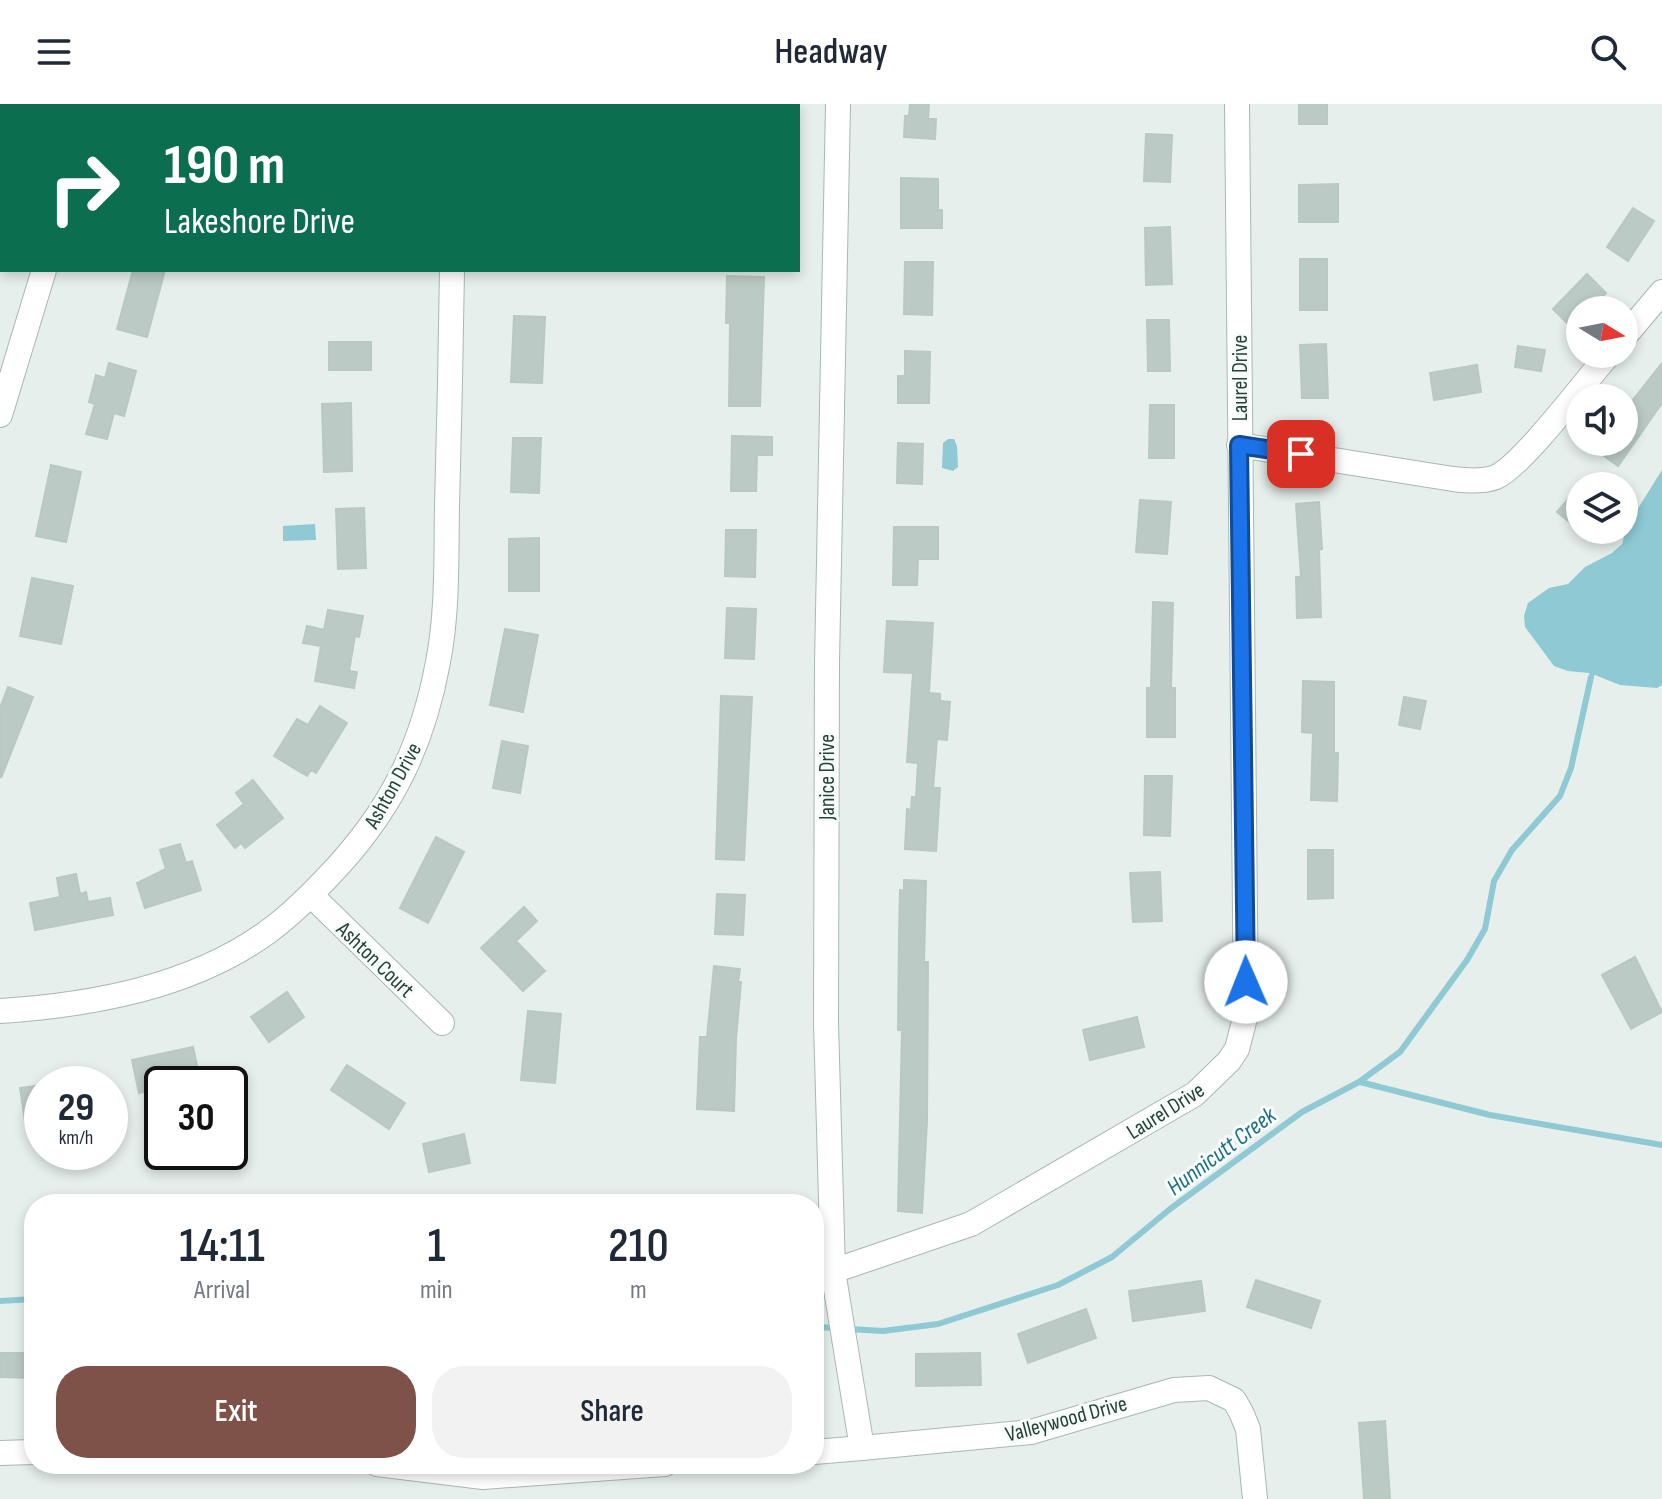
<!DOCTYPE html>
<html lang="en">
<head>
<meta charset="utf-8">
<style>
  body { margin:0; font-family:"Sofia Sans Condensed",sans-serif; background:#f2f2f3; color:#1f2937; height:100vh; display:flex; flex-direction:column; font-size:30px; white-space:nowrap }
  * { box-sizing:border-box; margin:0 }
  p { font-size:26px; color:#747a83 }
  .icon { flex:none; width:44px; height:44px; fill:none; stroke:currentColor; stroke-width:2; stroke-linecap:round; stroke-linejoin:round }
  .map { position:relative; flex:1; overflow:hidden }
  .sheet { position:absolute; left:24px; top:1090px; width:800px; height:280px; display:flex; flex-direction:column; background:#fff; border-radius:32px; box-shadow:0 4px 12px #0003 }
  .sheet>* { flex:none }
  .banner { position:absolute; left:0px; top:0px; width:800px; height:168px; box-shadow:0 4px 12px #0003; background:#0b6e4f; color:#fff; overflow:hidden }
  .needle { width:52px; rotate:100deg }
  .buttons { position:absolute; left:1566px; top:192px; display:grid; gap:16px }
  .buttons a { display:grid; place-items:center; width:72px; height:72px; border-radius:50%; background:#fff; box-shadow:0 4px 12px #0003; font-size:40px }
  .speed { position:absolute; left:24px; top:962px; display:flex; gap:16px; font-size:40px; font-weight:700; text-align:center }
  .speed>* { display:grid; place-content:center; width:104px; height:104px; border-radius:50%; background:#fff; box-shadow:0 4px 12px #0003; line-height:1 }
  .speed small { font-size:20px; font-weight:400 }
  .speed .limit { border:4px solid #111; border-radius:12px; background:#fff; color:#111 }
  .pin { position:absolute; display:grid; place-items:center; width:68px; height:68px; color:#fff; margin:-34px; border-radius:16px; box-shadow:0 4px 12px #0006 }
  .me { position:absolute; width:88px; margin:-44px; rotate:359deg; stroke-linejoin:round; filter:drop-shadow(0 0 6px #0008) }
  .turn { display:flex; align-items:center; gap:28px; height:168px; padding:0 32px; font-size:36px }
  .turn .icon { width:104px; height:104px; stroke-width:2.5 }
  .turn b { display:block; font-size:56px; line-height:68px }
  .eta { display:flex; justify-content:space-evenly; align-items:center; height:136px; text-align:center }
  .eta b { font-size:48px; font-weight:600; line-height:56px }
  .cta { display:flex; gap:16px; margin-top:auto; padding:16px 32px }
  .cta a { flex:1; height:92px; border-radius:32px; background:#7f5249; color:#fff; font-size:32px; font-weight:600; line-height:92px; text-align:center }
  .cta a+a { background:#f2f2f3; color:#1f2937 }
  header { display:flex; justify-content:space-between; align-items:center; height:104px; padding:0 32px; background:#fff; font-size:36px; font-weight:600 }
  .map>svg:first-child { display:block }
  .water { fill:#8ec9d4 }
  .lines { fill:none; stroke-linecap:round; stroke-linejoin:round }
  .stream { stroke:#8ec9d4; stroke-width:6 }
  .building { fill:#bbcac4; stroke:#b8c9c2; stroke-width:2 }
  .minor-casing { stroke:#a8b8b2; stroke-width:26 }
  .tertiary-casing { stroke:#a8b8b2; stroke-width:26 }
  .minor { stroke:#fff; stroke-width:24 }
  .tertiary { stroke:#fff; stroke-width:24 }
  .route-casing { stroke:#114b97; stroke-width:20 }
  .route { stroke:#1a73e8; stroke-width:14 }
  .labels { text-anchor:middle; stroke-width:6; stroke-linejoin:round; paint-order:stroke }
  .street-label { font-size:22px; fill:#24423a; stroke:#f7fbf9 }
  .water-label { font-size:24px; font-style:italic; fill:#1c6f80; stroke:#f7fbf9 }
</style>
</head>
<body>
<header><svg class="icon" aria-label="menu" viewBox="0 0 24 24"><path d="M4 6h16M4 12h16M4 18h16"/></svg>Headway<svg class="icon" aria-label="search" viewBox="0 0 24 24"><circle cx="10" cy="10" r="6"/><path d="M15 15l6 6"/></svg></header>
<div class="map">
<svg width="1662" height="1395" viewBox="0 0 1662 1395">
  <rect width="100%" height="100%" fill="#e6efeb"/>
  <g class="water">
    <path d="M 948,335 L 954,335 L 957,342 L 958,363 L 953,367 L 942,364 L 943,339 Z"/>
    <path d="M 1662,366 L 1662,581 L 1657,584 L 1620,581 L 1595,571 L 1591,573 L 1589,569 L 1568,567 L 1554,562 L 1525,523 L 1524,512 L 1528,499 L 1549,484 L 1568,480 L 1585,463 L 1612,449 L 1622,440 L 1627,422 Z"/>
    <path d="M 315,420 L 316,436 L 283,437 L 283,422 Z"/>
  </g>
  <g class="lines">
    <g class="stream">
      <path d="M 1360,978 L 1490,1011 L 1662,1041"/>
      <path d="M 0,1197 L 34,1195"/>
      <path d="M 814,1223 L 838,1224"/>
      <path d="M 849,1225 L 883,1227 L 938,1220 L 1058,1181 L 1112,1153 L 1170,1105 L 1302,1008 L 1359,978 L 1400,948 L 1467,856 L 1485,825 L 1494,777 L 1512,746 L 1560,692 L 1571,664 L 1591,573"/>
    </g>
  </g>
  <g class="building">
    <path d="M 910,0 L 929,0 L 928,15 L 936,15 L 935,35 L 904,33 L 905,12 L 909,12 Z"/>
    <rect x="1299" y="0" width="28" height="20"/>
    <path d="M 1146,30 L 1172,31 L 1170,78 L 1144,77 Z"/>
    <path d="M 901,74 L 938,75 L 938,106 L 942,106 L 942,124 L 901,124 Z"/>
    <path d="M 1338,80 L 1338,118 L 1299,118 L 1299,81 Z"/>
    <path d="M 1633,104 L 1654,117 L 1628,157 L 1607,143 Z"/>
    <path d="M 1170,123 L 1172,180 L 1146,181 L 1145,124 Z"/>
    <rect x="1300" y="155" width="27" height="51"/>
    <path d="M 905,158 L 933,158 L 932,211 L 904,210 Z"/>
    <path d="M 133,166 L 165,166 L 147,233 L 117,225 Z"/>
    <path d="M 1587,170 L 1606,189 L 1589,206 L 1580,206 L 1580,215 L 1572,224 L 1553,205 Z"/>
    <path d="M 727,172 L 764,173 L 760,302 L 729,302 L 730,219 L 726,219 Z"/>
    <path d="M 514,212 L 545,213 L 542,279 L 511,278 Z"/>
    <path d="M 1147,216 L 1169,216 L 1170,267 L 1148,267 Z"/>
    <rect x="329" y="238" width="42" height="28"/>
    <path d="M 1326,240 L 1328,294 L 1302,294 L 1300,241 Z"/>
    <path d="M 1518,242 L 1545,246 L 1541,267 L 1515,263 Z"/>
    <path d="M 905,247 L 930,248 L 929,299 L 898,299 L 898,272 L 905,272 Z"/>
    <path d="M 109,259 L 136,267 L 124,312 L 114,309 L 107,335 L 86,330 L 95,300 L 89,298 L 96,271 L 105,274 Z"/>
    <path d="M 1662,259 L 1662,299 L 1618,362 L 1585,338 L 1624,338 L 1624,307 Z"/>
    <path d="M 1477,261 L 1481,288 L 1434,296 L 1430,269 Z"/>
    <path d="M 351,299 L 352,367 L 324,368 L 322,300 Z"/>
    <path d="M 1150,301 L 1174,301 L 1174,354 L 1149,354 Z"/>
    <path d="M 732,332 L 772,333 L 772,351 L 757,351 L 756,387 L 731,387 Z"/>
    <path d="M 513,334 L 541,334 L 539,389 L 511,388 Z"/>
    <path d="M 898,339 L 923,340 L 922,380 L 897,379 Z"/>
    <path d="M 51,361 L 81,368 L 66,438 L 36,432 Z"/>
    <path d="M 1580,381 L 1580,427 L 1557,408 Z"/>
    <path d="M 1140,396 L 1171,398 L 1167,450 L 1136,448 Z"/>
    <path d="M 1319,398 L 1322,445 L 1319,446 L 1321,513 L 1297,514 L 1296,473 L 1301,473 L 1296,400 Z"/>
    <path d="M 364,404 L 366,464 L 338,465 L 336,405 Z"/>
    <path d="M 894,423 L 938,423 L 938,455 L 918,455 L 917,481 L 893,481 Z"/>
    <path d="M 726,426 L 756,426 L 755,473 L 725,472 Z"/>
    <path d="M 539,434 L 539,487 L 509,487 L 509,435 Z"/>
    <path d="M 32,474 L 73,482 L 61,540 L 20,532 Z"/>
    <path d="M 1153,498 L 1173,499 L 1171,584 L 1175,584 L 1175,633 L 1147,633 L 1147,584 L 1151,584 Z"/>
    <path d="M 727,504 L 756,505 L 754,555 L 725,554 Z"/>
    <path d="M 328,506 L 363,512 L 359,533 L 355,532 L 349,567 L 357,568 L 354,584 L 315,577 L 321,542 L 303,539 L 307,522 L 324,526 Z"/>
    <path d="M 887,517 L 933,519 L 929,589 L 940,590 L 940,597 L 950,598 L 947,636 L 937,635 L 933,684 L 940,684 L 936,747 L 905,745 L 907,705 L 911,706 L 912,693 L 916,693 L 918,659 L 907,658 L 913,569 L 884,568 Z"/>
    <path d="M 505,525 L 538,531 L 523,608 L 490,601 Z"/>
    <path d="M 1303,577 L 1334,578 L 1334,649 L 1338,649 L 1337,697 L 1311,696 L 1313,629 L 1302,628 Z"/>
    <path d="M 8,583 L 33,593 L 1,674 L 0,604 Z"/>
    <path d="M 721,592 L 752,593 L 744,756 L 716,755 Z"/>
    <path d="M 1404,593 L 1426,597 L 1420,625 L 1399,621 Z"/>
    <path d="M 320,602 L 347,619 L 316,669 L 311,666 L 307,672 L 274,652 L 297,615 L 308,621 Z"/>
    <path d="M 502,637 L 528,642 L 520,689 L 493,684 Z"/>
    <path d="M 1145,672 L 1172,672 L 1170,732 L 1144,731 Z"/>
    <path d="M 253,676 L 283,714 L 245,744 L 241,739 L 235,744 L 217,721 L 244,700 L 236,689 Z"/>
    <path d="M 436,733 L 464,748 L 428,819 L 400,804 Z"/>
    <path d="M 180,740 L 186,759 L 192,757 L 201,786 L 145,804 L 137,779 L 166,765 L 160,746 Z"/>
    <path d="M 1308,746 L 1333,746 L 1333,794 L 1308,795 Z"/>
    <path d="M 1160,768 L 1162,817 L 1133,818 L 1130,769 Z"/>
    <path d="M 76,770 L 80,790 L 86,788 L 88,798 L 110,794 L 113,811 L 35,826 L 30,799 L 60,793 L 57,774 Z"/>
    <path d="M 904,776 L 926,777 L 924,858 L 928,858 L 927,1017 L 922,1109 L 898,1107 L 902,926 L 898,926 L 899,831 L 900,786 L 904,787 Z"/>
    <path d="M 717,790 L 745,791 L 743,831 L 715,830 Z"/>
    <path d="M 524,803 L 537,817 L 516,837 L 545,867 L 523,887 L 481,844 Z"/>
    <path d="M 1635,853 L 1662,908 L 1631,925 L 1602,871 Z"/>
    <path d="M 714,862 L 740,865 L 738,878 L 741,878 L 736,935 L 734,1007 L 697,1005 L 700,933 L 707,933 Z"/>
    <path d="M 287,888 L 304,913 L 269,938 L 251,913 Z"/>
    <path d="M 528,907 L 561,910 L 555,979 L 521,976 Z"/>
    <path d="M 1137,913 L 1144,943 L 1090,956 L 1083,926 Z"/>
    <path d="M 193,943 L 201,980 L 162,980 L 162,984 L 139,989 L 132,956 Z"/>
    <path d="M 347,961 L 405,999 L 389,1025 L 331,986 Z"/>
    <path d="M 42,981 L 42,1021 L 26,1023 L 20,984 Z"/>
    <path d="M 464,1030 L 470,1059 L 429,1068 L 423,1040 Z"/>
    <path d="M 1256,1176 L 1320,1197 L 1311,1224 L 1247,1203 Z"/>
    <path d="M 1201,1177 L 1205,1207 L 1133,1217 L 1129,1187 Z"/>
    <path d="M 1086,1205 L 1096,1234 L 1028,1259 L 1018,1230 Z"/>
    <path d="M 0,1249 L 34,1249 L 34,1274 L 0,1273 Z"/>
    <path d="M 980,1249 L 981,1281 L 916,1282 L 916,1250 Z"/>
    <path d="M 1385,1317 L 1390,1395 L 1364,1395 L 1359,1319 Z"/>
  </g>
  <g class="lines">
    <g class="minor-casing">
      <g id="minor">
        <path d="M 93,2 L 94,0"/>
        <path d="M 456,2 L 456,0"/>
        <path d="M 1624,233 L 1662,188"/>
        <path d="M 0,311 L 44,166"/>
        <path d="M 1239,341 L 1453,375 C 1468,377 1483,378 1496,373 C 1522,362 1587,275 1609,250"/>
        <path d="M 311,791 L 442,919"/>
        <path d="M 0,907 C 92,901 193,883 269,827 C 295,808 317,785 339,761 C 394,700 423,639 438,558 C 448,507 446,453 447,402 C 449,323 451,245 452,166"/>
        <path d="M 833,1167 L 971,1120 L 1195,990 L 1229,957 L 1237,945 L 1246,910 L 1237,0"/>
        <path d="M 862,1344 L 1031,1328 L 1174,1286 L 1209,1284 L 1234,1296 L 1241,1308 L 1248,1325 L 1255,1395"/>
      </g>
    </g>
    <g class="tertiary-casing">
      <g id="tertiary">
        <path d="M 814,1348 L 862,1344 L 833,1167 L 826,919 L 827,558 L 838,0"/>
        <path d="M 0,1349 L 34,1348"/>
        <path d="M 377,1360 L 483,1373 L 665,1360"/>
      </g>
    </g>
    <use href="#minor" class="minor"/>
    <use href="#tertiary" class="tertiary"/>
  </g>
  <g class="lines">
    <g class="route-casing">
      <path id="route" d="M 1246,878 L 1239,341 L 1301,350"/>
    </g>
    <use href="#route" class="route"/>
  </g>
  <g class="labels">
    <g class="street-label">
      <text transform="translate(1239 274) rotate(-90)" y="8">Laurel Drive</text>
      <text transform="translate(826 673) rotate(-90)" y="8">Janice Drive</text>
      <text transform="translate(392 681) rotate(-61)" y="8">Ashton Drive</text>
      <text transform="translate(376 855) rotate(44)" y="8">Ashton Court</text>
      <text transform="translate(1165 1006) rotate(-32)" y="8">Laurel Drive</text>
      <text transform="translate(1066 1314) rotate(-15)" y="8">Valleywood Drive</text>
    </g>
    <g class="water-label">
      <text transform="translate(1221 1047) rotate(-37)" y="8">Hunnicutt Creek</text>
    </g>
  </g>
</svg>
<div class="buttons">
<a><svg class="needle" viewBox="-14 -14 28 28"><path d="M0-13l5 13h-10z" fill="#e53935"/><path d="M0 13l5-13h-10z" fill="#747a83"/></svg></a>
<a><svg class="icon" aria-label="sound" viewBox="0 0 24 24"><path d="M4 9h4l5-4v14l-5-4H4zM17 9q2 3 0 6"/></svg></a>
<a><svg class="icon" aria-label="layers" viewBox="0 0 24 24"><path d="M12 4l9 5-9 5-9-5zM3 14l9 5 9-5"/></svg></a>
</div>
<div class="speed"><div>29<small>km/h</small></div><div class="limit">30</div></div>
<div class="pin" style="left:1301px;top:350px;background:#d93025"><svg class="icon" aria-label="arrive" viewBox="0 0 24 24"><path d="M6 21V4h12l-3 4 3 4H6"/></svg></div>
<svg class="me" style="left:1246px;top:878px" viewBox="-20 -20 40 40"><circle r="19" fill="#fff"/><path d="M0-13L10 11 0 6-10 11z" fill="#1a73e8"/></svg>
<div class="banner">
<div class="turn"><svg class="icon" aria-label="right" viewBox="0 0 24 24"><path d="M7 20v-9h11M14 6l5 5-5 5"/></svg><div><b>190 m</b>Lakeshore Drive</div></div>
</div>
<section class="sheet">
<div class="eta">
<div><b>14:11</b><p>Arrival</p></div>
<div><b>1</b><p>min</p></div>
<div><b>210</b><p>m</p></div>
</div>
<div class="cta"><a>Exit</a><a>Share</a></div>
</section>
</div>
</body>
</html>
